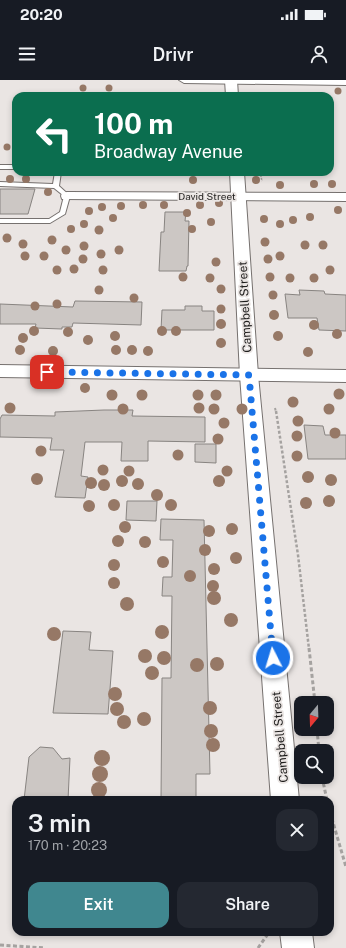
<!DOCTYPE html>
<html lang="en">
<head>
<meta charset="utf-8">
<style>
  body { margin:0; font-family:"Public Sans",sans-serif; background:#242831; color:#f1f3f6; height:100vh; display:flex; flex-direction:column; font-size:15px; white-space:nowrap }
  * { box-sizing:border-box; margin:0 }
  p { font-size:13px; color:#9ea1a6 }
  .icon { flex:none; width:22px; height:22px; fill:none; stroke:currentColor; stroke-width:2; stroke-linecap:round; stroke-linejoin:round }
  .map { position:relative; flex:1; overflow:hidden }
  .details { position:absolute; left:12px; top:716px; width:322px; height:140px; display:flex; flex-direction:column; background:#171b24; border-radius:12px; box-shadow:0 2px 6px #0003 }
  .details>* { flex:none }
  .banner { position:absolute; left:12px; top:12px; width:322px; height:84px; border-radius:12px; box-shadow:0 2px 6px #0003; background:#0b6e4f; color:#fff; overflow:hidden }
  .needle { width:26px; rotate:199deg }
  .controls { position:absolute; left:294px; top:616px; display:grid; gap:8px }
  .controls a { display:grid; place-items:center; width:40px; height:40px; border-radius:8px; background:#171b24; box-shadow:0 2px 6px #0003; font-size:20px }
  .pin { position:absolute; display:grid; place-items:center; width:34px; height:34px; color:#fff; margin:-17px; border-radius:8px; box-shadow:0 2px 6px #0006 }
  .me { position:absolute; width:44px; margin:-22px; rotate:355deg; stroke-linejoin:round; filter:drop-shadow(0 0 3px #0008) }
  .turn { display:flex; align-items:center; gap:14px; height:84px; padding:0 16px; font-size:18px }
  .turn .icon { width:52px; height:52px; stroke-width:2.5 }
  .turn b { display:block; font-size:28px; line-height:34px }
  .round { display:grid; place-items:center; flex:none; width:42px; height:42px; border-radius:12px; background:#242831 }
  .summary { display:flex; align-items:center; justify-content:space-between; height:68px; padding:0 16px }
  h1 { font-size:24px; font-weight:600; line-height:30px }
  .cta { display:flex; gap:8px; margin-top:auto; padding:8px 16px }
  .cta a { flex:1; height:46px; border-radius:12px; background:#40878f; color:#fff; font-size:16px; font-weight:600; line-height:46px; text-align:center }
  .cta a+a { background:#242831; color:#f1f3f6 }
  .status { display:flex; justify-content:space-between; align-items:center; height:28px; padding:0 20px; background:#171b24; direction:ltr }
  .status svg { height:11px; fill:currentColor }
  header { display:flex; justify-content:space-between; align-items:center; height:52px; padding:0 16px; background:#171b24; font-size:18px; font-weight:600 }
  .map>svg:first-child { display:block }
  .building { fill:#ccc7c4; stroke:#888481 }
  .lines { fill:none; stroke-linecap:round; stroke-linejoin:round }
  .service-casing { stroke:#76716f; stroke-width:2 }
  .minor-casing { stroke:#76716f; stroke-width:2 }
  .tertiary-casing { stroke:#76716f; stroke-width:2 }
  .path-far3 { stroke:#a5a2a0; stroke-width:1.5; stroke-dasharray:2 1; stroke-linecap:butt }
  .path-far2 { stroke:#a5a2a0; stroke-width:2; stroke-dasharray:2.5 1.5; stroke-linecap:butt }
  .path-far1 { stroke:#a5a2a0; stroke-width:2.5; stroke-dasharray:3 2; stroke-linecap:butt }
  .path { stroke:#a5a2a0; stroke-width:3; stroke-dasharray:4 2.5; stroke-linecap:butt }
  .service { fill:#fff; fill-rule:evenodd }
  .minor { fill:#fff; fill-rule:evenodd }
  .tertiary { fill:#fff; fill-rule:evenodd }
  .tree { fill:#967866 }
  .route { stroke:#1a73e8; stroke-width:7; stroke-dasharray:0 12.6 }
  .labels { text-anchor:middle; stroke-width:3.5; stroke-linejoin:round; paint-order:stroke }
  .far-street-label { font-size:10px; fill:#1f1e1d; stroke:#eae5e3 }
  .street-label { font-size:12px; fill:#1f1e1d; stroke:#eae5e3 }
</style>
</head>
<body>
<div class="status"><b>20:20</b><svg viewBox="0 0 49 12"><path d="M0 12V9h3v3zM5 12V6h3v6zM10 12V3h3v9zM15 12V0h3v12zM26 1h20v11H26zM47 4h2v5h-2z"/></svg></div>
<header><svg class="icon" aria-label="menu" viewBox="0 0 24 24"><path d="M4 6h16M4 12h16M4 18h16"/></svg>Drivr<svg class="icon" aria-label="person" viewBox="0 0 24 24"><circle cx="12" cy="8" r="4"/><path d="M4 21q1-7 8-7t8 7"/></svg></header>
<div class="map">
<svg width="346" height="868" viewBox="0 0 346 868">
  <rect width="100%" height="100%" fill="#eae5e3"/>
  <g class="building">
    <path d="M 0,109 L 35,109 L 28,134 L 0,134 Z"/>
    <path d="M 165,132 L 186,132 L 185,141 L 189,141 L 188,186 L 187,186 L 186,191 L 159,191 L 161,152 L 164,152 Z"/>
    <path d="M 299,210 L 324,211 L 325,214 L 346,215 L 346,251 L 319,250 L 317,238 L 288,238 L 285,214 L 300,215 Z"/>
    <path d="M 75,221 L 142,222 L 141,245 L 73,243 L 72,247 L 62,247 L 62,249 L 35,248 L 36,244 L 0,244 L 0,224 L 73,227 Z"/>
    <path d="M 185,226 L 202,226 L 202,231 L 214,231 L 214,250 L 161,250 L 162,230 L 185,230 Z"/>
    <path d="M 104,330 L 133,330 L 132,336 L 205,337 L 205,362 L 148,361 L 148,381 L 121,381 L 122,362 L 85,362 L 81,396 L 88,397 L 85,418 L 55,417 L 64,370 L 50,370 L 52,358 L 0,357 L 0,339 L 2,335 L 55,336 L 55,332 Z"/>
    <path d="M 304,345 L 323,346 L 325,355 L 346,355 L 346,379 L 308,379 Z"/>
    <path d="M 195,364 L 216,364 L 216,383 L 195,382 Z"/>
    <path d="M 127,421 L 157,421 L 156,441 L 126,440 Z"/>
    <path d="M 161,439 L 204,440 L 210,694 L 196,694 L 196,720 L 161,720 L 162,598 L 171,598 L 172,516 L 162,516 L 163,497 L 172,497 L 173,460 L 160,460 Z"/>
    <path d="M 63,551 L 91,552 L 89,570 L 113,571 L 108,634 L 53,633 Z"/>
    <path d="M 40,667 L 53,668 L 62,679 L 70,678 L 68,720 L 24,720 L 29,677 Z"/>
  </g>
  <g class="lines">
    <g class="service-casing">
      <g id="service">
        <rect x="0" y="85" width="16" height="4"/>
        <path d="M 55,92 L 61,92 L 59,106 L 70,116 L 65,134 L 50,143 L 0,143 L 0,139 L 49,139 L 60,132 L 64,116 L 54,108 L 0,106 L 0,102 L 53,104 Z"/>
      </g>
    </g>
    <g class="minor-casing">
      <g id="minor">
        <path d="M 179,0 L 346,0 L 346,5 L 184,3 Z"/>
        <path d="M 67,112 L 346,113 L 346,121 L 62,119 L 61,116 L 62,113 Z"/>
        <path d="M 0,285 L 346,290 L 346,302 L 0,297 Z"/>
      </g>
    </g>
    <g class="tertiary-casing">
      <g id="tertiary">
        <path d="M 225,0 L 237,0 L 238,16 L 226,16 Z"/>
        <path d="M 230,92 L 244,92 L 258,295 L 299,720 L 271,720 L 240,295 Z"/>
        <path d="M 280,852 L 312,852 L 314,868 L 282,868 Z"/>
      </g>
    </g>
    <path class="path-far3" d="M 260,92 L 262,101"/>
    <path class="path-far2" d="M 275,328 L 276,332"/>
    <path class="path-far1" d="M 276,331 L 298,475 L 309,569"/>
    <g class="path">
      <path d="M 309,568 L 315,623"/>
      <path d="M 317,649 L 319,671"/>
      <path d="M 322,697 L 327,720"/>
      <path d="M 330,732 L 346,787"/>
      <path d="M 0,865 L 45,868"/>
      <path d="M 258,868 L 268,854"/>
    </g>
    <use href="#service" class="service"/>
    <use href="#minor" class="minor"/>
    <use href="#tertiary" class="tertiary"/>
  </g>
  <g class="tree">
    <circle cx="83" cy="8" r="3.5"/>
    <circle cx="109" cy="8" r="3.5"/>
    <circle cx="338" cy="11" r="3.5"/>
    <circle cx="7" cy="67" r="3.5"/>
    <circle cx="10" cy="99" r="4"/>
    <circle cx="26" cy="99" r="4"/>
    <circle cx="193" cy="100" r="4"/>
    <circle cx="256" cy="100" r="4"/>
    <circle cx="314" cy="104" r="4"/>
    <circle cx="332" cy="104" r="4"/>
    <circle cx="280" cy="105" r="4"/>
    <circle cx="48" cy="112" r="4"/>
    <circle cx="219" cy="123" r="4"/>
    <circle cx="143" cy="125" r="4"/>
    <circle cx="164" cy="125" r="4"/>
    <circle cx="200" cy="125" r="4"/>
    <circle cx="121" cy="126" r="4"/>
    <circle cx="102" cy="127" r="4"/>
    <circle cx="338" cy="130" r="4"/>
    <circle cx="89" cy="131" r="4"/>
    <circle cx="187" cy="133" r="4"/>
    <circle cx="310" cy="137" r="4"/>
    <circle cx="113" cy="138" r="4"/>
    <circle cx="264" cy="139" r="4"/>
    <circle cx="293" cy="140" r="4"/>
    <circle cx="211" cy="142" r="4"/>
    <circle cx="84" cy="144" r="4"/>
    <circle cx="280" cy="144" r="4"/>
    <circle cx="71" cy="149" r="4"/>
    <circle cx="192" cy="149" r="4"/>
    <circle cx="99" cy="150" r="4.5"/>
    <circle cx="7" cy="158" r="4.5"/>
    <circle cx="52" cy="160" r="4.5"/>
    <circle cx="265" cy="162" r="4.5"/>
    <circle cx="23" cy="164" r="4.5"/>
    <circle cx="305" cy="165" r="4.5"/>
    <circle cx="323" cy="165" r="4.5"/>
    <circle cx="84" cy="166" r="4.5"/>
    <circle cx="66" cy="170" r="4.5"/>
    <circle cx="119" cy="170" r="4.5"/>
    <circle cx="101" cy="174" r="4.5"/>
    <circle cx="25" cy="176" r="4.5"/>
    <circle cx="44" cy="176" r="4.5"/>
    <circle cx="280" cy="176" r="4.5"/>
    <circle cx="83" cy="179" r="4.5"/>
    <circle cx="268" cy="179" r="4.5"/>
    <circle cx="216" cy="182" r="4.5"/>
    <circle cx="74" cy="189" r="4.5"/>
    <circle cx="57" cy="190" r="4.5"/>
    <circle cx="103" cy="190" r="4.5"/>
    <circle cx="330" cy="190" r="4.5"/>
    <circle cx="183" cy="197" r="4.5"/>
    <circle cx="270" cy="197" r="4.5"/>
    <circle cx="210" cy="198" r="4.5"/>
    <circle cx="290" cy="198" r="4.5"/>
    <circle cx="314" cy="198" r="4.5"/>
    <circle cx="221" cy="209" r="4.5"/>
    <circle cx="99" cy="210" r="4.5"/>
    <circle cx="273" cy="215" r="4.5"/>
    <circle cx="134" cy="218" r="4.5"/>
    <circle cx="57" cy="224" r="4.5"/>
    <circle cx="35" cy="226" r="4.5"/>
    <circle cx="221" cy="229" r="4.5"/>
    <circle cx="274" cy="235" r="5"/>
    <circle cx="221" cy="244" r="5"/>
    <circle cx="314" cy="245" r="5"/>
    <circle cx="34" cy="251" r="5"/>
    <circle cx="162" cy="251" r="5"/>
    <circle cx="176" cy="251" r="5"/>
    <circle cx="68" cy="252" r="5"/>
    <circle cx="337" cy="254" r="5"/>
    <circle cx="115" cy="256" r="5"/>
    <circle cx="278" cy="256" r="5"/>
    <circle cx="23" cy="258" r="5"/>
    <circle cx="88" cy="260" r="5"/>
    <circle cx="221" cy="263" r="5"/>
    <circle cx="20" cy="270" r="5"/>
    <circle cx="116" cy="270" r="5"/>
    <circle cx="132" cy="270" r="5"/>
    <circle cx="53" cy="271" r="5"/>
    <circle cx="148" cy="271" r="5"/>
    <circle cx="308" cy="272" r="5"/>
    <circle cx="85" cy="308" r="5"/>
    <circle cx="339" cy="314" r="5.5"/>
    <circle cx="112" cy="315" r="5.5"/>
    <circle cx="142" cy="315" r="5.5"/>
    <circle cx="198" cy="315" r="5.5"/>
    <circle cx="216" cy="315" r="5.5"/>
    <circle cx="293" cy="322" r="5.5"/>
    <circle cx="10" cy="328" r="5.5"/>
    <circle cx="199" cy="328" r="5.5"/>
    <circle cx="123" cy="329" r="5.5"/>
    <circle cx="214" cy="329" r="5.5"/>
    <circle cx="242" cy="329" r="5.5"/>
    <circle cx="329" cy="329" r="5.5"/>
    <circle cx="298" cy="341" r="5.5"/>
    <circle cx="224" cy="343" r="5.5"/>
    <circle cx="335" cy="353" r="5.5"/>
    <circle cx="297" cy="356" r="5.5"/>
    <circle cx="218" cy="359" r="5.5"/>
    <circle cx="41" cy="371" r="5.5"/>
    <circle cx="178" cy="375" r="5.5"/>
    <circle cx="297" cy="376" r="5.5"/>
    <circle cx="103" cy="390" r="5.5"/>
    <circle cx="129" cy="391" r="5.5"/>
    <circle cx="227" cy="391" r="5.5"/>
    <circle cx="308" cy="397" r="6"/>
    <circle cx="37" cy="399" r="6"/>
    <circle cx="331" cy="400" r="6"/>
    <circle cx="122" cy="401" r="6"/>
    <circle cx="219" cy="401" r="6"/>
    <circle cx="91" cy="403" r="6"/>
    <circle cx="138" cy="404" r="6"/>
    <circle cx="104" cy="405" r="6"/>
    <circle cx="157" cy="415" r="6"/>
    <circle cx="329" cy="421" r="6"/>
    <circle cx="306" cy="423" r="6"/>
    <circle cx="114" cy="425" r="6"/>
    <circle cx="171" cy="425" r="6"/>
    <circle cx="89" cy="426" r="6"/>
    <circle cx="125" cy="447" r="6"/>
    <circle cx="232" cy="449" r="6"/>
    <circle cx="209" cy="451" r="6"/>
    <circle cx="118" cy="461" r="6"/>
    <circle cx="145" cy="462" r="6"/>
    <circle cx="205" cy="470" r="6"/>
    <circle cx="236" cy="478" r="6"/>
    <circle cx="163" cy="482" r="6"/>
    <circle cx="114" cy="485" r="6"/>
    <circle cx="214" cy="489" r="6"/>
    <circle cx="190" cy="496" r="6"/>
    <circle cx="114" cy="503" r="6"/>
    <circle cx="213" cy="506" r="6"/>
    <circle cx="214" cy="518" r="7"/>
    <circle cx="127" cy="524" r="7"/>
    <circle cx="231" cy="540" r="7"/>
    <circle cx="162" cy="552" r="7"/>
    <circle cx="54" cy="554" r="7"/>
    <circle cx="145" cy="576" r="7"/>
    <circle cx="164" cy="578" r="7"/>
    <circle cx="217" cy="584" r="7"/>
    <circle cx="197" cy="585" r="7"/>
    <circle cx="152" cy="593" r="7"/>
    <circle cx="115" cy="614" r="7"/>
    <circle cx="210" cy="628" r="7"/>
    <circle cx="117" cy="629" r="7"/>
    <circle cx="144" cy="639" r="7"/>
    <circle cx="124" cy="642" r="7"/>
    <circle cx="211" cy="651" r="7"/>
    <circle cx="213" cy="665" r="7"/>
    <circle cx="102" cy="678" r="8"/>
    <circle cx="100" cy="694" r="8"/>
    <circle cx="99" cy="710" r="8"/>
  </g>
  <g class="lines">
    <path class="route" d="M 47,292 L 249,295 L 273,578"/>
  </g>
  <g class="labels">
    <g class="far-street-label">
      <text x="207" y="120">David Street</text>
    </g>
    <g class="street-label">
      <text transform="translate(245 227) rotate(-93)" y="4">Campbell Street</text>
      <text transform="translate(280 657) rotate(-95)" y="4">Campbell Street</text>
    </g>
  </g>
</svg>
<div class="controls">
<a><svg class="needle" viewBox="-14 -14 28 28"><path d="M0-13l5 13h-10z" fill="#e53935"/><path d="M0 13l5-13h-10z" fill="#9ea1a6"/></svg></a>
<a><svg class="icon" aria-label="search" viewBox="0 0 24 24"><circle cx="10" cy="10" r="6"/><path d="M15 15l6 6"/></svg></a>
</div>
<div class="pin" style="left:47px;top:292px;background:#d93025"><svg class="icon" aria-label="arrive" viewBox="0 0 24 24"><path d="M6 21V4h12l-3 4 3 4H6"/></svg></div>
<svg class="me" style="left:273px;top:578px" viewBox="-20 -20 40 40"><circle r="17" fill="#1a73e8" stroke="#fff" stroke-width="3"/><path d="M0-11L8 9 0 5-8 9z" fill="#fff"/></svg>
<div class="banner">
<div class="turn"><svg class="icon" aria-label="left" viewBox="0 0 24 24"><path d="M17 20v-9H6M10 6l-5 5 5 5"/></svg><div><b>100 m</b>Broadway Avenue</div></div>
</div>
<section class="details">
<div class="summary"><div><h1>3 min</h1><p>170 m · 20:23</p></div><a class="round"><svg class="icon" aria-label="close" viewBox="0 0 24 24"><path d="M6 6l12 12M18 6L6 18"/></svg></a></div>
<div class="cta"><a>Exit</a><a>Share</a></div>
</section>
</div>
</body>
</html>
